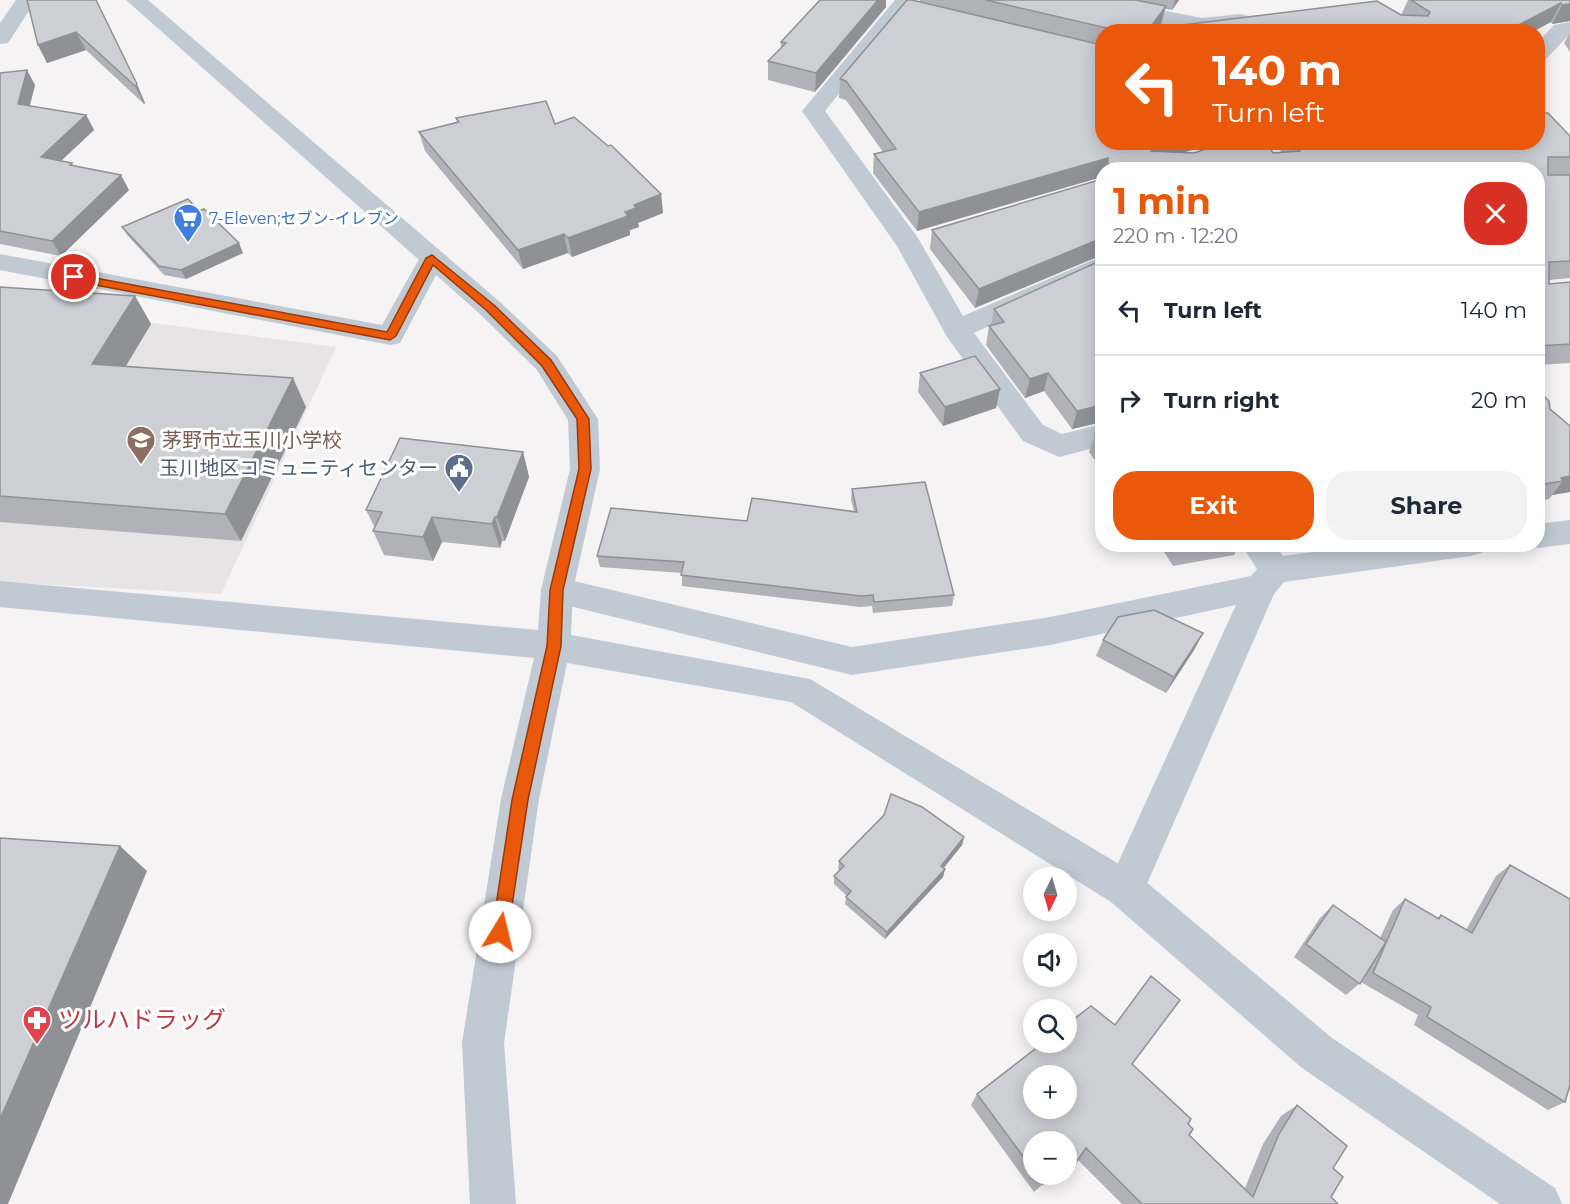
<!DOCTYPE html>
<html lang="en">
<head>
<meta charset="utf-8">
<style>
  body { margin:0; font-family:Montserrat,"Noto Sans JP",sans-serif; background:#f2f2f3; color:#1f2937; height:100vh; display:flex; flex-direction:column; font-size:22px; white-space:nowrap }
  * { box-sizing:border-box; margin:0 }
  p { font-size:20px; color:#747a83 }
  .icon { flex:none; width:33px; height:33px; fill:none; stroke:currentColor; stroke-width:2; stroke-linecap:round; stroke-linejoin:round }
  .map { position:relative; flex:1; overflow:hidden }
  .sheet { position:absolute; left:1095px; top:162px; width:450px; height:390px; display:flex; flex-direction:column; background:#fff; border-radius:24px; box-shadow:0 3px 15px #0003 }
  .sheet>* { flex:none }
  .hud { position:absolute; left:1095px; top:24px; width:450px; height:126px; border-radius:24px; box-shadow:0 3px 15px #0003; background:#ea580c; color:#fff; overflow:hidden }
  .needle { width:39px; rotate:185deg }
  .buttons { position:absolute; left:1023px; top:867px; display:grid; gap:12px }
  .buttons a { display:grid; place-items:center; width:54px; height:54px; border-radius:50%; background:#fff; box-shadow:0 3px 15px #0003; font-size:30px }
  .pin { position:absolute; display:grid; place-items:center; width:51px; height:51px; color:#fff; margin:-26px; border:3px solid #fff; border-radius:50%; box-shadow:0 2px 6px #0007 }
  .me { position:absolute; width:66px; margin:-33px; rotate:9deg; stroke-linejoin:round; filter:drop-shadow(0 0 4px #0008) }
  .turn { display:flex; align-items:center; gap:21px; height:126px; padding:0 18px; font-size:27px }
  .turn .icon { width:78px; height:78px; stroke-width:2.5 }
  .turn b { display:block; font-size:42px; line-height:51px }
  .round { display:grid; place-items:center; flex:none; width:63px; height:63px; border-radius:24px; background:#f2f2f3 }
  .headline { display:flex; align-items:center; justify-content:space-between; height:102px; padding:0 18px }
  h1 { font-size:36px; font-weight:700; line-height:45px; color:#ea580c }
  .cta { display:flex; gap:12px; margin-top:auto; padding:12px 18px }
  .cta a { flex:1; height:69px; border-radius:24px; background:#ea580c; color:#fff; font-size:24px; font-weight:700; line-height:69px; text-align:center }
  .cta a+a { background:#f2f2f3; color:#1f2937 }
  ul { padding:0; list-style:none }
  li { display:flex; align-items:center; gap:18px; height:90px; padding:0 18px; border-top:2px solid #e0e1e3 }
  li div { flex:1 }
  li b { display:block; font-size:22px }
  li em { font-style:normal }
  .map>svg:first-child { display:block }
  .education { fill:#e6e4e5 }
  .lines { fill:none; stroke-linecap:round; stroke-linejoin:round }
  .minor { fill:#c1cad2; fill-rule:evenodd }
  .tertiary { fill:#c1cad2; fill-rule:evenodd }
  .wall { fill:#b0b2b7; fill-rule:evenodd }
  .shaded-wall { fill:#909195 }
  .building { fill:#cdcfd5; stroke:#909195; stroke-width:1.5; fill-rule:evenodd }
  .route { fill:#ea580c; stroke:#983908; stroke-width:1.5 }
  .labels { text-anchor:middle; stroke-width:6; stroke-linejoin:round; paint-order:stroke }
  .far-shop-label { font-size:16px; fill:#366cbe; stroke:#fff; text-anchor:start }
  .education-label { font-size:20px; fill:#785e54; stroke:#fff; text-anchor:start }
  .service-label { font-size:20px; fill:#4e5e75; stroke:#fff; text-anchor:end }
  .near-health-label { font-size:24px; fill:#be3a42; stroke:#fff; text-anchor:start }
</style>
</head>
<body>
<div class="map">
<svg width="1570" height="1204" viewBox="0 0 1570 1204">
  <rect width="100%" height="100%" fill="#f5f3f3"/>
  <path class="education" d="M 0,303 L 336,347 L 221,594 L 0,582 Z"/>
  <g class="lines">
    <g class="minor">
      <path d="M 16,0 L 36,0 L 8,43 L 0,44 L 0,23 Z"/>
      <path d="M 895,0 L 916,0 L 825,111 L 918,238 L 963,316 L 1102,256 L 1102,274 L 974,333 L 1043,425 L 1062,434 L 1102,424 L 1102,446 L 1059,457 L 1023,441 L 947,337 L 897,246 L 802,111 Z"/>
      <path d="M 1068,0 L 1110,0 L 1202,18 L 1241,14 L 1248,16 L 1252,20 L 1248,24 C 1193,38 1133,17 1078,6 L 1071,4 Z"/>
      <path d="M 1570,22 L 1570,34 L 1546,59 L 1538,60 L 1538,42 L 1554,25 Z"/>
      <path d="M 432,250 L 441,252 L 445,258 L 400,343 L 390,345 L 0,270 L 0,254 L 382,325 L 423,252 Z"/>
      <path d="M 1570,520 L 1570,544 L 1538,548 L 1527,545 L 1538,544 L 1538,524 Z"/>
      <path d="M 1241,544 L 1275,544 L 1283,556 L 1372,544 L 1487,544 L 1482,553 L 1471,556 L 1284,582 L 1274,594 L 1139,902 L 1125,908 L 1111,902 L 1106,889 L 1236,605 L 1050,645 L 852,675 L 557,603 L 545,599 L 541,590 L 545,581 L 557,577 L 852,647 L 1050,617 L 1251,576 L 1257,569 Z"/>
    </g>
    <path class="tertiary" d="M 126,0 L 148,0 L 500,302 L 557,356 L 598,419 L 600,469 L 573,590 L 571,635 L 810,679 L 1139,876 L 1332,1038 L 1555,1188 L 1562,1204 L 1500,1204 L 1302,1068 L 1111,902 L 791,702 L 567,663 L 539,799 L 504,1043 L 516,1204 L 470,1204 L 462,1043 L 501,799 L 534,658 L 0,607 L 0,581 L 538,630 L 541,590 L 570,469 L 568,420 L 537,370 L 480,314 Z"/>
  </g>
  <g class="wall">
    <path d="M 96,0 L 145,103 L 144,104 L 86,50 L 47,63 L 38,45 Z"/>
    <path d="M 920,0 L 1179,0 L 1172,10 L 1165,9 L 1161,24 L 1159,28 L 1401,15 L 1408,0 L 1570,0 L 1570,21 L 1552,24 L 1551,22 L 1532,32 L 1102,32 L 1102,142 L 1216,142 L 1183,153 L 1282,153 L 1276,142 L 1538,142 L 1570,136 L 1570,278 L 1549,280 L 1549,284 L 1570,282 L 1570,363 L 1538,365 L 1538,170 L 1102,170 L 917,231 L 873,173 L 874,154 L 883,152 L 846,100 L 839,98 L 840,79 L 919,2 Z"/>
    <path d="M 886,7 L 815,92 L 768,80 L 768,61 L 781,48 L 781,42 Z"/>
    <path d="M 1570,33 L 1570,52 L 1564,43 Z"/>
    <path d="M 0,73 L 35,85 L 30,106 L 86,115 L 94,130 L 61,161 L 72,163 L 74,166 L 129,190 L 61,256 L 0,244 Z"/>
    <path d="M 456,118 L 555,124 L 661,194 L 663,213 L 638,223 L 639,227 L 630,230 L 630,235 L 572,257 L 568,253 L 523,269 L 425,151 L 419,132 L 457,122 Z"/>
    <path d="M 1102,179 L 975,308 L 930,249 L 932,230 Z"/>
    <path d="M 122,227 L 243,253 L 186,279 L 164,275 L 128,236 Z"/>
    <path d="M 0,287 L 135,296 L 151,324 L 126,366 L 306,407 L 241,541 L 0,522 Z"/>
    <path d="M 994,309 L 1102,422 L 1072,429 L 1044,391 L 1025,398 L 986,345 L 989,326 L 991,325 Z"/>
    <path d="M 920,373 L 1000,389 L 996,408 L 943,426 L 918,392 Z"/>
    <path d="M 1538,390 L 1550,409 L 1570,426 L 1570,492 L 1552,495 L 1549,499 L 1538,501 Z"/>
    <path d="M 1102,431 L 1102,459 L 1101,456 L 1094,459 L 1089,452 L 1095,433 Z"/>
    <path d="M 523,452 L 529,477 L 505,541 L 502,541 L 500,548 L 442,542 L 433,561 L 384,555 L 373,531 L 375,528 L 366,510 Z"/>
    <path d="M 852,489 L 954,595 L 952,606 L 873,613 L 872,606 L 860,607 L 682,586 L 682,573 L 600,567 L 597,556 L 854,511 L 851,500 Z"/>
    <path d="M 1159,544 L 1239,544 L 1234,555 L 1173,566 Z"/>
    <path d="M 1203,633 L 1194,650 L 1166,693 L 1096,656 L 1103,640 Z"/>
    <path d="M 964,837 L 962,845 L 943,868 L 945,869 L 943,877 L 885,939 L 845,904 L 846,897 L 847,896 L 834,884 L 834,876 L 840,871 L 838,869 L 839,861 Z"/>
    <path d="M 1510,865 L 1570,899 L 1570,1090 L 1569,1089 L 1565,1102 L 1548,1110 L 1414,1025 L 1418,1015 L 1361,982 L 1346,995 L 1294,957 L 1320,918 L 1333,905 L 1380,938 L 1393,910 L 1405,899 L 1437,918 L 1441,915 L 1466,930 L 1496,876 Z"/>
    <path d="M 1132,1064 L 1188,1124 L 1189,1135 L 1245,1188 L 1263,1144 L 1281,1116 L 1297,1105 L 1333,1168 L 1331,1197 L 1338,1204 L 1122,1204 L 1078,1160 L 1068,1174 L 1059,1183 L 1049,1175 L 1043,1184 L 1034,1192 L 971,1105 L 977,1094 ZM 1034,1142 L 1066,1142 L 1066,1174 L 1034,1174 Z"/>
  </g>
  <g class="shaded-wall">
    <path d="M 878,0 L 886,0 L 886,7 L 815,92 L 816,73 Z"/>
    <path d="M 1175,0 L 1179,0 L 1172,10 Z"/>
    <path d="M 1561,3 L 1551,22 L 1532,32 L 1505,32 Z"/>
    <path d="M 1570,4 L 1570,21 L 1552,24 L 1562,5 Z"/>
    <path d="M 1166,6 L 1161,24 L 1156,32 L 1149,29 Z"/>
    <path d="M 76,32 L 86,50 L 47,63 L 38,45 Z"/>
    <path d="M 27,70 L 35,85 L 26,119 L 18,104 Z"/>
    <path d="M 137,84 L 145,103 L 144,104 L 135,86 Z"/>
    <path d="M 86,115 L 94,130 L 49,172 L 41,157 Z"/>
    <path d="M 1160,142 L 1216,142 L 1150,163 L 1151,151 L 1156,144 Z"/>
    <path d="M 1108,158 L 1105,170 L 1102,170 L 1102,177 L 917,231 L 919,212 Z"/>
    <path d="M 1318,165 L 1316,170 L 1285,170 Z"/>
    <path d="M 121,175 L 129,190 L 61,256 L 52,241 Z"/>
    <path d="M 661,194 L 663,213 L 638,223 L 639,227 L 630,230 L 630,235 L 572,257 L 568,238 L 625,212 L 634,205 Z"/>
    <path d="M 564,234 L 568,253 L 523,269 L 518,250 Z"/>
    <path d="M 1102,238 L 1102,255 L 975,308 L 979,289 Z"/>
    <path d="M 239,243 L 243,253 L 186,279 L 181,270 Z"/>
    <path d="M 135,296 L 151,324 L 110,392 L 92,364 Z"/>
    <path d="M 1048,373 L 1044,391 L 1025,398 L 1030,379 Z"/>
    <path d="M 293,378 L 306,407 L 241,541 L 225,514 Z"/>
    <path d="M 1000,389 L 996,408 L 943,426 L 945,407 Z"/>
    <path d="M 1102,405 L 1102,422 L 1072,429 L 1077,411 Z"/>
    <path d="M 1102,439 L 1102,452 L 1101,456 L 1094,459 L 1100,440 Z"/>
    <path d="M 523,452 L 529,477 L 505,541 L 497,517 Z"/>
    <path d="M 1570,476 L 1570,492 L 1552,495 L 1563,481 L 1561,478 Z"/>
    <path d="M 432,517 L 442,542 L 433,561 L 423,537 Z"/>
    <path d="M 495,517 L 502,541 L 500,548 L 492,524 Z"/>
    <path d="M 1203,633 L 1194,650 L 1166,693 L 1174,677 Z"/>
    <path d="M 964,837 L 962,845 L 939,874 L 941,866 Z"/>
    <path d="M 120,846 L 147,871 L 8,1204 L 0,1204 L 0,1119 Z"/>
    <path d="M 945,869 L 943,877 L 885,939 L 887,932 Z"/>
  </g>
  <g class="building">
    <path d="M 27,0 L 96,0 L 137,84 L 135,86 L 76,32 L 38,45 Z"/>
    <path d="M 820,0 L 878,0 L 816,73 L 768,61 L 786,43 L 781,42 Z"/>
    <path d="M 907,0 L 912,0 L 1102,45 L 1102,142 L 1160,142 L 1156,144 L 1151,151 L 1194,153 L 1228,142 L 1266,142 L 1273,153 L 1300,151 L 1294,142 L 1538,142 L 1538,111 L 1540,113 L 1548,113 L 1570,136 L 1570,157 L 1548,157 L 1548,175 L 1570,175 L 1570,261 L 1549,262 L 1549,284 L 1570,282 L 1570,344 L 1538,346 L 1538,170 L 1320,170 L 1318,165 L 1285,170 L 1108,170 L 1108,158 L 919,212 L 874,154 L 896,149 L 846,81 L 840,79 Z"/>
    <path d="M 986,0 L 1135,0 L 1166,6 L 1149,29 L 1377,1 L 1401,15 L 1428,16 L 1430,12 L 1411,0 L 1570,0 L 1570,4 L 1562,5 L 1561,3 L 1505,32 L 1107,32 L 1107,28 Z"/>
    <path d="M 27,70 L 18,104 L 86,115 L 41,157 L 72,163 L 70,165 L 121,175 L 52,241 L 0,231 L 0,73 Z"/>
    <path d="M 546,101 L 555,124 L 574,117 L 608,146 L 611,145 L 661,194 L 634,205 L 636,208 L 625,212 L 628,216 L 568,238 L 564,234 L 518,250 L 419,132 L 459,122 L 456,118 Z"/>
    <path d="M 1102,179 L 1102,238 L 979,289 L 932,230 Z"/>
    <path d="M 188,199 L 199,211 L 204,209 L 239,243 L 181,270 L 159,266 L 122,227 Z"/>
    <path d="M 1102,260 L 1102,405 L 1077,411 L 1048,373 L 1030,379 L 989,326 L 1004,322 L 994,309 Z"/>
    <path d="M 0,287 L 135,296 L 92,364 L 293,378 L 225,514 L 0,496 Z"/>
    <path d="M 975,356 L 1000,389 L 945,407 L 920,373 Z"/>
    <path d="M 1538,390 L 1549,401 L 1550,409 L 1570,426 L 1570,476 L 1561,478 L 1563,481 L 1538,485 Z"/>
    <path d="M 1102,431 L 1102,439 L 1100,440 L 1095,433 Z"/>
    <path d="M 400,438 L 523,452 L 497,517 L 495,517 L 492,524 L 432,517 L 423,537 L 373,531 L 382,512 L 366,510 Z"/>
    <path d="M 925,482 L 954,595 L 874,602 L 873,595 L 861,596 L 681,575 L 684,562 L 597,556 L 611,508 L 747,521 L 752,498 L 857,512 L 852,489 Z"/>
    <path d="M 1178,544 L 1201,544 L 1180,548 Z"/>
    <path d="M 1154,610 L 1203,633 L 1174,677 L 1103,640 L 1118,617 Z"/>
    <path d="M 891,794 L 922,807 L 964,837 L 941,866 L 945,869 L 887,932 L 846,897 L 851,891 L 834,876 L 844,866 L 839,861 L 884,815 Z"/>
    <path d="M 0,838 L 120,846 L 0,1119 Z"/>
    <path d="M 1510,865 L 1570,899 L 1570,1085 L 1565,1102 L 1427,1017 L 1431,1007 L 1373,973 L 1405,899 L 1439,919 L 1441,915 L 1472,933 Z"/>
    <path d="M 1333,905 L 1386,942 L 1360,984 L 1306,944 Z"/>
    <path d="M 1151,976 L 1180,1000 L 1132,1064 L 1191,1119 L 1188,1124 L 1193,1129 L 1189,1135 L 1253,1197 L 1279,1134 L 1297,1105 L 1347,1146 L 1333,1168 L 1343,1177 L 1331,1197 L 1338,1204 L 1142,1204 L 1086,1148 L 1068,1174 L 1066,1173 L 1066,1142 L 1034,1142 L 1034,1171 L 977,1094 L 1044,1042 L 1066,1042 L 1066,1025 L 1091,1006 L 1115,1025 ZM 1034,1076 L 1066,1076 L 1066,1108 L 1034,1108 Z"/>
    <path d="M 1036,1174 L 1049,1174 L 1043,1184 Z"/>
  </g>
  <path class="route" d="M 432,255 L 494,305 L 551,360 L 589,419 L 591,469 L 563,590 L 561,646 L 528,800 L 508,932 L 506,938 L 500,940 L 494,938 L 492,932 L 512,800 L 547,646 L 550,590 L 579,469 L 577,419 L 542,366 L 486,310 L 433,265 L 396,336 L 390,340 L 74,281 L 69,277 L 74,274 L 387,332 L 426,258 Z"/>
  <defs>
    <g id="supermarket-pin" transform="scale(1.5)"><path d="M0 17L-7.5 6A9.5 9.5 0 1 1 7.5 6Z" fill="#3f7fe0" stroke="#fff"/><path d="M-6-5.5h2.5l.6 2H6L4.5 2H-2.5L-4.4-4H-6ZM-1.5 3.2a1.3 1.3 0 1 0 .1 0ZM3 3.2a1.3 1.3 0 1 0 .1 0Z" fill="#fff"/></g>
    <g id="school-pin" transform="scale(1.5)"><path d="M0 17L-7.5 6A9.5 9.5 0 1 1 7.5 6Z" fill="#8d6e63" stroke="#fff"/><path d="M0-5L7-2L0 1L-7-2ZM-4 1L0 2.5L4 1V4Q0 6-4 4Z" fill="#fff"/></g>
    <g id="civic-pin" transform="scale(1.5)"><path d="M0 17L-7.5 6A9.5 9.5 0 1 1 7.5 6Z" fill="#5c6f8a" stroke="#fff"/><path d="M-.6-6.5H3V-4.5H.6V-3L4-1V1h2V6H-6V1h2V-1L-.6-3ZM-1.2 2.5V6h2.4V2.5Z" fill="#fff"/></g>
    <g id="pharmacy-pin" transform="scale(1.5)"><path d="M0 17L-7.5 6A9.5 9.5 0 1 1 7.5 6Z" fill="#e0444e" stroke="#fff"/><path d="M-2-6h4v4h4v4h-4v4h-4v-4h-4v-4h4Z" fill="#fff"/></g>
  </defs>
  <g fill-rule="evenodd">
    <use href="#supermarket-pin" x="188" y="218"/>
    <use href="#school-pin" x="141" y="440"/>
    <use href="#civic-pin" x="459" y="468"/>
    <use href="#pharmacy-pin" x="37" y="1020"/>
  </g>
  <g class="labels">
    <g class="far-shop-label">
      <text x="209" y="224">7-Eleven;セブン-イレブン</text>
    </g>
    <g class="education-label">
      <text x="162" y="447">茅野市立玉川小学校</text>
    </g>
    <g class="service-label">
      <text x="438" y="475">玉川地区コミュニティセンター</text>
    </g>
    <g class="near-health-label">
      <text x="58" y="1028">ツルハドラッグ</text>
    </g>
  </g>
</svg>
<div class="buttons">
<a><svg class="needle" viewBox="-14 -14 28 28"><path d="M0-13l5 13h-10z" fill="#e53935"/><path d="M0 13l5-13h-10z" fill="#747a83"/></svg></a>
<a><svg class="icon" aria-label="sound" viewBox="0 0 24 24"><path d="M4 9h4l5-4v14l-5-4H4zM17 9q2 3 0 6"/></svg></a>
<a><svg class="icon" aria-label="search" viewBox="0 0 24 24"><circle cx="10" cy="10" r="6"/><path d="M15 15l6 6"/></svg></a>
<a>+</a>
<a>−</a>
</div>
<div class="pin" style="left:74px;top:277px;background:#d93025"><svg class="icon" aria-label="arrive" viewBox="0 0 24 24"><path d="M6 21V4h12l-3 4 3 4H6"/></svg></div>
<svg class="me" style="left:500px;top:932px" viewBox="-20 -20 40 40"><circle r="19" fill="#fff"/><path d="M0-13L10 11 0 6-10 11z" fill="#ea580c"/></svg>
<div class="hud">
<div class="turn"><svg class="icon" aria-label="left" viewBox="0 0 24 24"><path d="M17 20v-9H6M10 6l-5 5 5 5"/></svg><div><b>140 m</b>Turn left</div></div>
</div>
<section class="sheet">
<div class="headline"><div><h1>1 min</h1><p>220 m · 12:20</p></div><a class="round" style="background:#d93025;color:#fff"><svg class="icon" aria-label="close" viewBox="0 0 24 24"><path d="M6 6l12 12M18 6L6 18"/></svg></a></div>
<ul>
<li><svg class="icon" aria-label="left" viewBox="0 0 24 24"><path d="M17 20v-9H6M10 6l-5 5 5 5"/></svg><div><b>Turn left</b></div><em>140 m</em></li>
<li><svg class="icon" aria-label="right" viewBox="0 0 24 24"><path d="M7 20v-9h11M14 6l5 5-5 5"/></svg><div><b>Turn right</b></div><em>20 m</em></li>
</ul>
<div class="cta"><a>Exit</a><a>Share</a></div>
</section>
</div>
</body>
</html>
